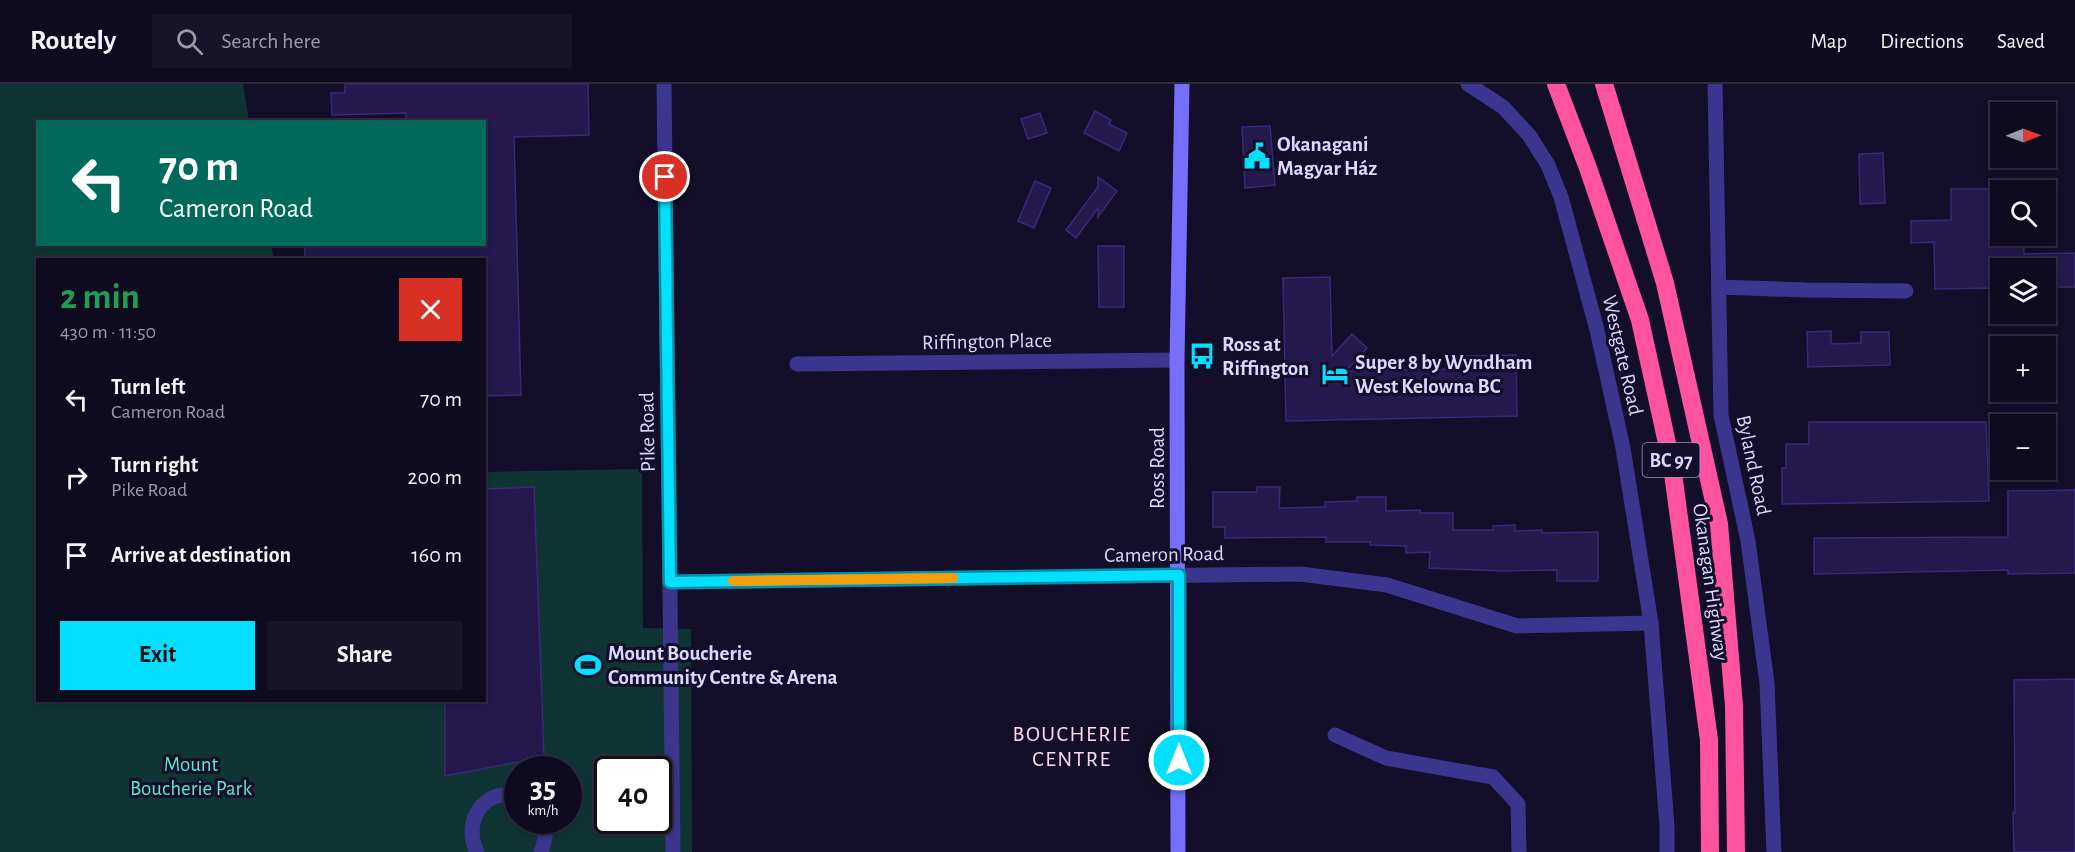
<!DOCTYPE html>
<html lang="en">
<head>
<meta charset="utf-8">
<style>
  body { margin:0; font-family:"Alegreya Sans",sans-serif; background:#171329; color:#f1f3f6; height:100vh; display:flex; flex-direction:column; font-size:22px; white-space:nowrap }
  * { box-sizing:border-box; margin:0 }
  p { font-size:20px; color:#9b9aa5 }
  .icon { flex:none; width:33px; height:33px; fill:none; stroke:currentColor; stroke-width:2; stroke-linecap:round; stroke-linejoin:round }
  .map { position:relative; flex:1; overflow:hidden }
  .side { position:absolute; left:36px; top:174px; width:450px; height:444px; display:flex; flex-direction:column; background:#0e0a20; border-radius:0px; box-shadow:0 3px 9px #0003,0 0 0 2px #2e2b3e }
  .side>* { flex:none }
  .top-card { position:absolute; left:36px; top:36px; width:450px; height:126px; border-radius:0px; box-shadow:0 3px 9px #0003,0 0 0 2px #2e2b3e; background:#00695c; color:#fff; overflow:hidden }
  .needle { width:39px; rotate:89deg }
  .controls { position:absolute; left:1990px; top:18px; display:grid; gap:12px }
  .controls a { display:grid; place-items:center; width:66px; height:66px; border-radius:0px; background:#0e0a20; box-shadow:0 3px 9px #0003,0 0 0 2px #2e2b3e; font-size:30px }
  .speed { position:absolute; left:504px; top:672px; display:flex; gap:12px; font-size:30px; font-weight:700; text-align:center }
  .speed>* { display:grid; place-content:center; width:78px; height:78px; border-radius:50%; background:#0e0a20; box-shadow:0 3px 9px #0003,0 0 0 2px #2e2b3e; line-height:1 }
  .speed small { font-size:15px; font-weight:400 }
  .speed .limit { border:3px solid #111; border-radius:9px; background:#fff; color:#111 }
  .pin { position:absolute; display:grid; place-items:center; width:51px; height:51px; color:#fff; margin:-26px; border:3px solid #fff; border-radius:50%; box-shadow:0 2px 6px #0007 }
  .me { position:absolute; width:66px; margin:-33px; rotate:0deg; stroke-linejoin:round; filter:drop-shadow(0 0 4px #0008) }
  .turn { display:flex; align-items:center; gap:21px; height:126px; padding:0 24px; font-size:27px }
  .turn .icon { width:78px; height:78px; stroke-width:2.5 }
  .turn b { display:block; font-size:42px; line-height:51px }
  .round { display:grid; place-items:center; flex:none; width:63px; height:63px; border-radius:0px; background:#171329 }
  .head { display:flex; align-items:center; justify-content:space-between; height:102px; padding:0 24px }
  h1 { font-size:36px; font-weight:700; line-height:45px; color:#1e9e55 }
  .primary-button { display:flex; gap:12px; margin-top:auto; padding:12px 24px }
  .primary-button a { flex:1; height:69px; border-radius:0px; background:#03dfff; color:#111; font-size:24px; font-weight:700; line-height:69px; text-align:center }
  .primary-button a+a { background:#171329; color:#f1f3f6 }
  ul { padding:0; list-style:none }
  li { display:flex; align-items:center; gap:18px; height:78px; padding:0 24px }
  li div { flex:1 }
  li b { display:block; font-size:22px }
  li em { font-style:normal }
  header { display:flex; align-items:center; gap:36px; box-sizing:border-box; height:84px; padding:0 30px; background:#0e0a20; border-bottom:2px solid #2e2b3e }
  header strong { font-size:28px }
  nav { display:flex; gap:33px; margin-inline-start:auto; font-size:21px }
  .search { width:420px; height:54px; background:#171329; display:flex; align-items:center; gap:15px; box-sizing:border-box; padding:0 21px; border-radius:0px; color:#9b9aa5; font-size:22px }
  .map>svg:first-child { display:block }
  .green { fill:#103434; fill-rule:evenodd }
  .building { fill:#24184c; stroke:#3b287a; stroke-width:1.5 }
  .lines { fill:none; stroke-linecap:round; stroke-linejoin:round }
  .street { stroke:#3b358d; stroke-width:15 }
  .secondary { stroke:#756eff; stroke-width:15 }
  .highway { stroke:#ff52a0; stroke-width:18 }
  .route-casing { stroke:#0291a6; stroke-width:15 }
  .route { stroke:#03dfff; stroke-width:10 }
  .slow { stroke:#f59e0b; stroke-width:10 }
  .labels { text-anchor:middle; stroke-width:6; stroke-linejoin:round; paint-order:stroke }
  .shield { fill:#130e2a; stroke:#a09bbf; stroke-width:1.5 }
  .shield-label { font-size:20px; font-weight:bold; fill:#dcd7ff }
  .poi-label { font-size:21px; font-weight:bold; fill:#dcd7ff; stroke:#130e2a; text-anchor:start }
  .street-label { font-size:21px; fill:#dcd7ff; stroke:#130e2a }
  .park-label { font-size:21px; fill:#57eaca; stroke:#130e2a }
  .neighbourhood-label { font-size:22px; letter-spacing:1.5px; fill:#ffd9f0; stroke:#130e2a }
</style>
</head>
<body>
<header>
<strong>Routely</strong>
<div class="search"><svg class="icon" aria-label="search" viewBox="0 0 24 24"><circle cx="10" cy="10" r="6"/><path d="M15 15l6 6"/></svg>Search here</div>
<nav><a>Map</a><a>Directions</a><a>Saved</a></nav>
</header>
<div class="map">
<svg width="2075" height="768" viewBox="0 0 2075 768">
  <rect width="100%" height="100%" fill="#130e2a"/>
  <path class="green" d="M 0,0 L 243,0 L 249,37 L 38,38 L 38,160 L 271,161 L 274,175 L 38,176 L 38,616 L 484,616 L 485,388 L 642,385 L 643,544 L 691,545 L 692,768 L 0,768 ZM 518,686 L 568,686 L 568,736 L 518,736 ZM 608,686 L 658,686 L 658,736 L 608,736 Z"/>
  <g class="building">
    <path d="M 345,0 L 588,0 L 589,51 L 514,53 L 521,311 L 484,312 L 484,176 L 305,176 L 305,160 L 484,160 L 484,38 L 406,38 L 406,29 L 332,31 L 331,9 L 345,9 Z"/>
    <path d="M 1095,27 L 1111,36 L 1109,40 L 1127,49 L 1119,67 L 1084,49 Z"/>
    <path d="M 1040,29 L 1047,49 L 1028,55 L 1021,35 Z"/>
    <path d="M 1270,42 L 1275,101 L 1245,104 L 1242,43 Z"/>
    <path d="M 1883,69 L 1885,119 L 1860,120 L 1859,70 Z"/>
    <path d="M 1098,93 L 1117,107 L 1098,133 L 1098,124 L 1076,154 L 1066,146 L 1098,103 Z"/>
    <path d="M 1035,97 L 1051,104 L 1034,144 L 1018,137 Z"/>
    <path d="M 1951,105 L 2001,105 L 2001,152 L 2023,152 L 2024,170 L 2075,169 L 2075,203 L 2046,203 L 2046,184 L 2001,184 L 2001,204 L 1935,205 L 1934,158 L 1911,159 L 1911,137 L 1951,136 Z"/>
    <path d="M 1098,162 L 1124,162 L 1124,223 L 1099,223 Z"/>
    <path d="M 1330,193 L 1332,272 L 1352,250 L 1367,264 L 1346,287 L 1464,285 L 1464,272 L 1516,271 L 1517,332 L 1286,337 L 1283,194 Z"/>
    <path d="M 1831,247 L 1831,260 L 1861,259 L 1861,248 L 1889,248 L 1890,281 L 1808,283 L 1807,248 Z"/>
    <path d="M 1809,338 L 1986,338 L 1989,417 L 1782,420 L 1782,384 L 1786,384 L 1786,360 L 1809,360 Z"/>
    <path d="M 534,403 L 544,673 L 445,692 L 445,616 L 484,616 L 484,405 Z"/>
    <path d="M 1257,403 L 1280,403 L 1279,424 L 1325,423 L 1325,418 L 1357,417 L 1357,413 L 1386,413 L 1386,427 L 1420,426 L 1420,429 L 1453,429 L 1453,446 L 1493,446 L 1493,442 L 1515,441 L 1515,447 L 1542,446 L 1542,449 L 1598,448 L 1598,497 L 1557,497 L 1557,486 L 1503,487 L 1429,484 L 1430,468 L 1406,469 L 1406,462 L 1370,461 L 1370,458 L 1326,458 L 1326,453 L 1225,454 L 1225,443 L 1213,443 L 1213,408 L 1257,408 Z"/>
    <path d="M 2075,406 L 2075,489 L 2008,490 L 2008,486 L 1814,490 L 1814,454 L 2008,453 L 2008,407 Z"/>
    <path d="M 2075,595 L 2075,768 L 2014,768 L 2013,728 L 2015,729 L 2014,596 Z"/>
  </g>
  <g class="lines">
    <g class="street">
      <path d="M 664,0 L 673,768"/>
      <path d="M 1468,0 L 1503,23 L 1529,51 L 1548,81 L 1561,113 L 1597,246 L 1623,364 L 1651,539 L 1667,742 L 1667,768"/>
      <path d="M 1715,0 L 1721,331 L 1748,457 L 1767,599 L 1774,768"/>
      <path d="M 1719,203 L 1805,206 L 1906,207"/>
      <path d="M 797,280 L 1177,276"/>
      <path d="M 670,498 L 1300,490 L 1387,501 L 1517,542 L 1651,539"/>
      <path d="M 1335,651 L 1386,674 L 1493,693 L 1518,720 L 1519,768"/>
      <path d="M 477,768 C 462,739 483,703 518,712"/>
      <path d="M 541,768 C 545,757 547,748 544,736"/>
    </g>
    <path class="secondary" d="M 1178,768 L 1177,276 L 1182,0"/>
    <g class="highway">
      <path d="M 1556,0 L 1588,84 L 1640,236 L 1672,382 L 1709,656 L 1710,768"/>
      <path d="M 1604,0 L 1665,199 L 1719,440 L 1734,622 L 1736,768"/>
    </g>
  </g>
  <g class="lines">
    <g class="route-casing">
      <path id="route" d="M 665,93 L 670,498 L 1179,491 L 1179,676"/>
    </g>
    <use href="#route" class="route"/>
    <path class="slow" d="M 733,497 L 953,494"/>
  </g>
  <defs>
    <g id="civic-bare" transform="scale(2.07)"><path d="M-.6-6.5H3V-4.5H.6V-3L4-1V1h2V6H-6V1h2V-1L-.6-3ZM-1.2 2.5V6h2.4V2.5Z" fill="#03dfff" stroke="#130e2a" stroke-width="2.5" paint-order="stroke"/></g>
    <g id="bus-bare" transform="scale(2.07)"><path d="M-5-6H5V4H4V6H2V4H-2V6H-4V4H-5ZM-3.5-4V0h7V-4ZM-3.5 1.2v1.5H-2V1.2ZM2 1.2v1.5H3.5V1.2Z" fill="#03dfff" stroke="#130e2a" stroke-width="2.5" paint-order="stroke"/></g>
    <g id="hotel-bare" transform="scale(2.07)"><path d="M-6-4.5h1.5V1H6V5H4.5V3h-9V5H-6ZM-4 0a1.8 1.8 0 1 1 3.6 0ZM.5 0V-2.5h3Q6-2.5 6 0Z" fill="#03dfff" stroke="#130e2a" stroke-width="2.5" paint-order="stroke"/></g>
    <g id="stadium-bare" transform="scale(2.07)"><path d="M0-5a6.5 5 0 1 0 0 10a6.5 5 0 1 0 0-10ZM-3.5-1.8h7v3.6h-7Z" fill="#03dfff" stroke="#130e2a" stroke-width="2.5" paint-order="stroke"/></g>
  </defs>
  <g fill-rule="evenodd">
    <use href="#civic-bare" x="1257" y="72"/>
    <use href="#bus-bare" x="1202" y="272"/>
    <use href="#hotel-bare" x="1335" y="290"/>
    <use href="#stadium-bare" x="588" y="581"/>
  </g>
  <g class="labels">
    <rect class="shield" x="1642.5" y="359" width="57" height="34" rx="4.5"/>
    <g class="shield-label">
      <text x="1671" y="383">BC 97</text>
    </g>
    <g class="poi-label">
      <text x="1277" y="67">Okanagani<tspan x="1277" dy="24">Magyar Ház</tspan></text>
      <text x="1222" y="267">Ross at<tspan x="1222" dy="24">Riffington</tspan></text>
      <text x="1355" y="285">Super 8 by Wyndham<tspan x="1355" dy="24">West Kelowna BC</tspan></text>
      <text x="608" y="576">Mount Boucherie<tspan x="608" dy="24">Community Centre &amp; Arena</tspan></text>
    </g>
    <g class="street-label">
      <text transform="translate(987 257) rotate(-1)" y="7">Riffington Place</text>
      <text transform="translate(1623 271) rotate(77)" y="7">Westgate Road</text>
      <text transform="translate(647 348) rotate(-91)" y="7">Pike Road</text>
      <text transform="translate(1754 381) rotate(78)" y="7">Byland Road</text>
      <text transform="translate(1157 384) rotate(-90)" y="7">Ross Road</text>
      <text transform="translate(1164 470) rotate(-1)" y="7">Cameron Road</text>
      <text transform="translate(1711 498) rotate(82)" y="7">Okanagan Highway</text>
    </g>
    <g class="park-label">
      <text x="191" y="687">Mount<tspan x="191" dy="24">Boucherie Park</tspan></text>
    </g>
    <g class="neighbourhood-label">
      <text x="1072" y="657">BOUCHERIE<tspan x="1072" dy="25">CENTRE</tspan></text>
    </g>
  </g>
</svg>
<div class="controls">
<a><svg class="needle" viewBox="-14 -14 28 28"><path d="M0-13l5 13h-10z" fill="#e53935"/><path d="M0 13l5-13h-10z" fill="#9b9aa5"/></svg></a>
<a><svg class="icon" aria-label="search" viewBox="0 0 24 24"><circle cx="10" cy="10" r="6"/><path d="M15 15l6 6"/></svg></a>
<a><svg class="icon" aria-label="layers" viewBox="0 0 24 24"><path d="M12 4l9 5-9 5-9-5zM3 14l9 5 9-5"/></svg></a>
<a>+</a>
<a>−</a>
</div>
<div class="speed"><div>35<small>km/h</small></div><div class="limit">40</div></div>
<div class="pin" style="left:665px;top:93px;background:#d93025"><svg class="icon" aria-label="arrive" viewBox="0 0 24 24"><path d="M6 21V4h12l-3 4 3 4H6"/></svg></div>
<svg class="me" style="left:1179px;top:676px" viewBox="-20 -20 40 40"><circle r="17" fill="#03dfff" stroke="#fff" stroke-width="3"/><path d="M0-11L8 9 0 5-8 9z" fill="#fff"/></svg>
<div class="top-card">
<div class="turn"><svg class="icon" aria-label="left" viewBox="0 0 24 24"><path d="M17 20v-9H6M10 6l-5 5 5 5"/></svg><div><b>70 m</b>Cameron Road</div></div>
</div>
<section class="side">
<div class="head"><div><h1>2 min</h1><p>430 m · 11:50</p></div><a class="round" style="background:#d93025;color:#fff"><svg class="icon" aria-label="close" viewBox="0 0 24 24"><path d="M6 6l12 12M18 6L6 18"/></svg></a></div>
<ul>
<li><svg class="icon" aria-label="left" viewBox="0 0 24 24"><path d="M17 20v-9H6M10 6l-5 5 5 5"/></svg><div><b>Turn left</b><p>Cameron Road</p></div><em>70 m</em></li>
<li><svg class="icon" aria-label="right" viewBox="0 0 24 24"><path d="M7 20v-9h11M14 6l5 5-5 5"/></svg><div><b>Turn right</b><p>Pike Road</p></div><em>200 m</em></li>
<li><svg class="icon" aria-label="arrive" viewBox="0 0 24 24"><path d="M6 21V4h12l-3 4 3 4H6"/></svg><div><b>Arrive at destination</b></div><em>160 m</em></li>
</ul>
<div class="primary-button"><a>Exit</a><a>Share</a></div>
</section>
</div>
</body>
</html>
